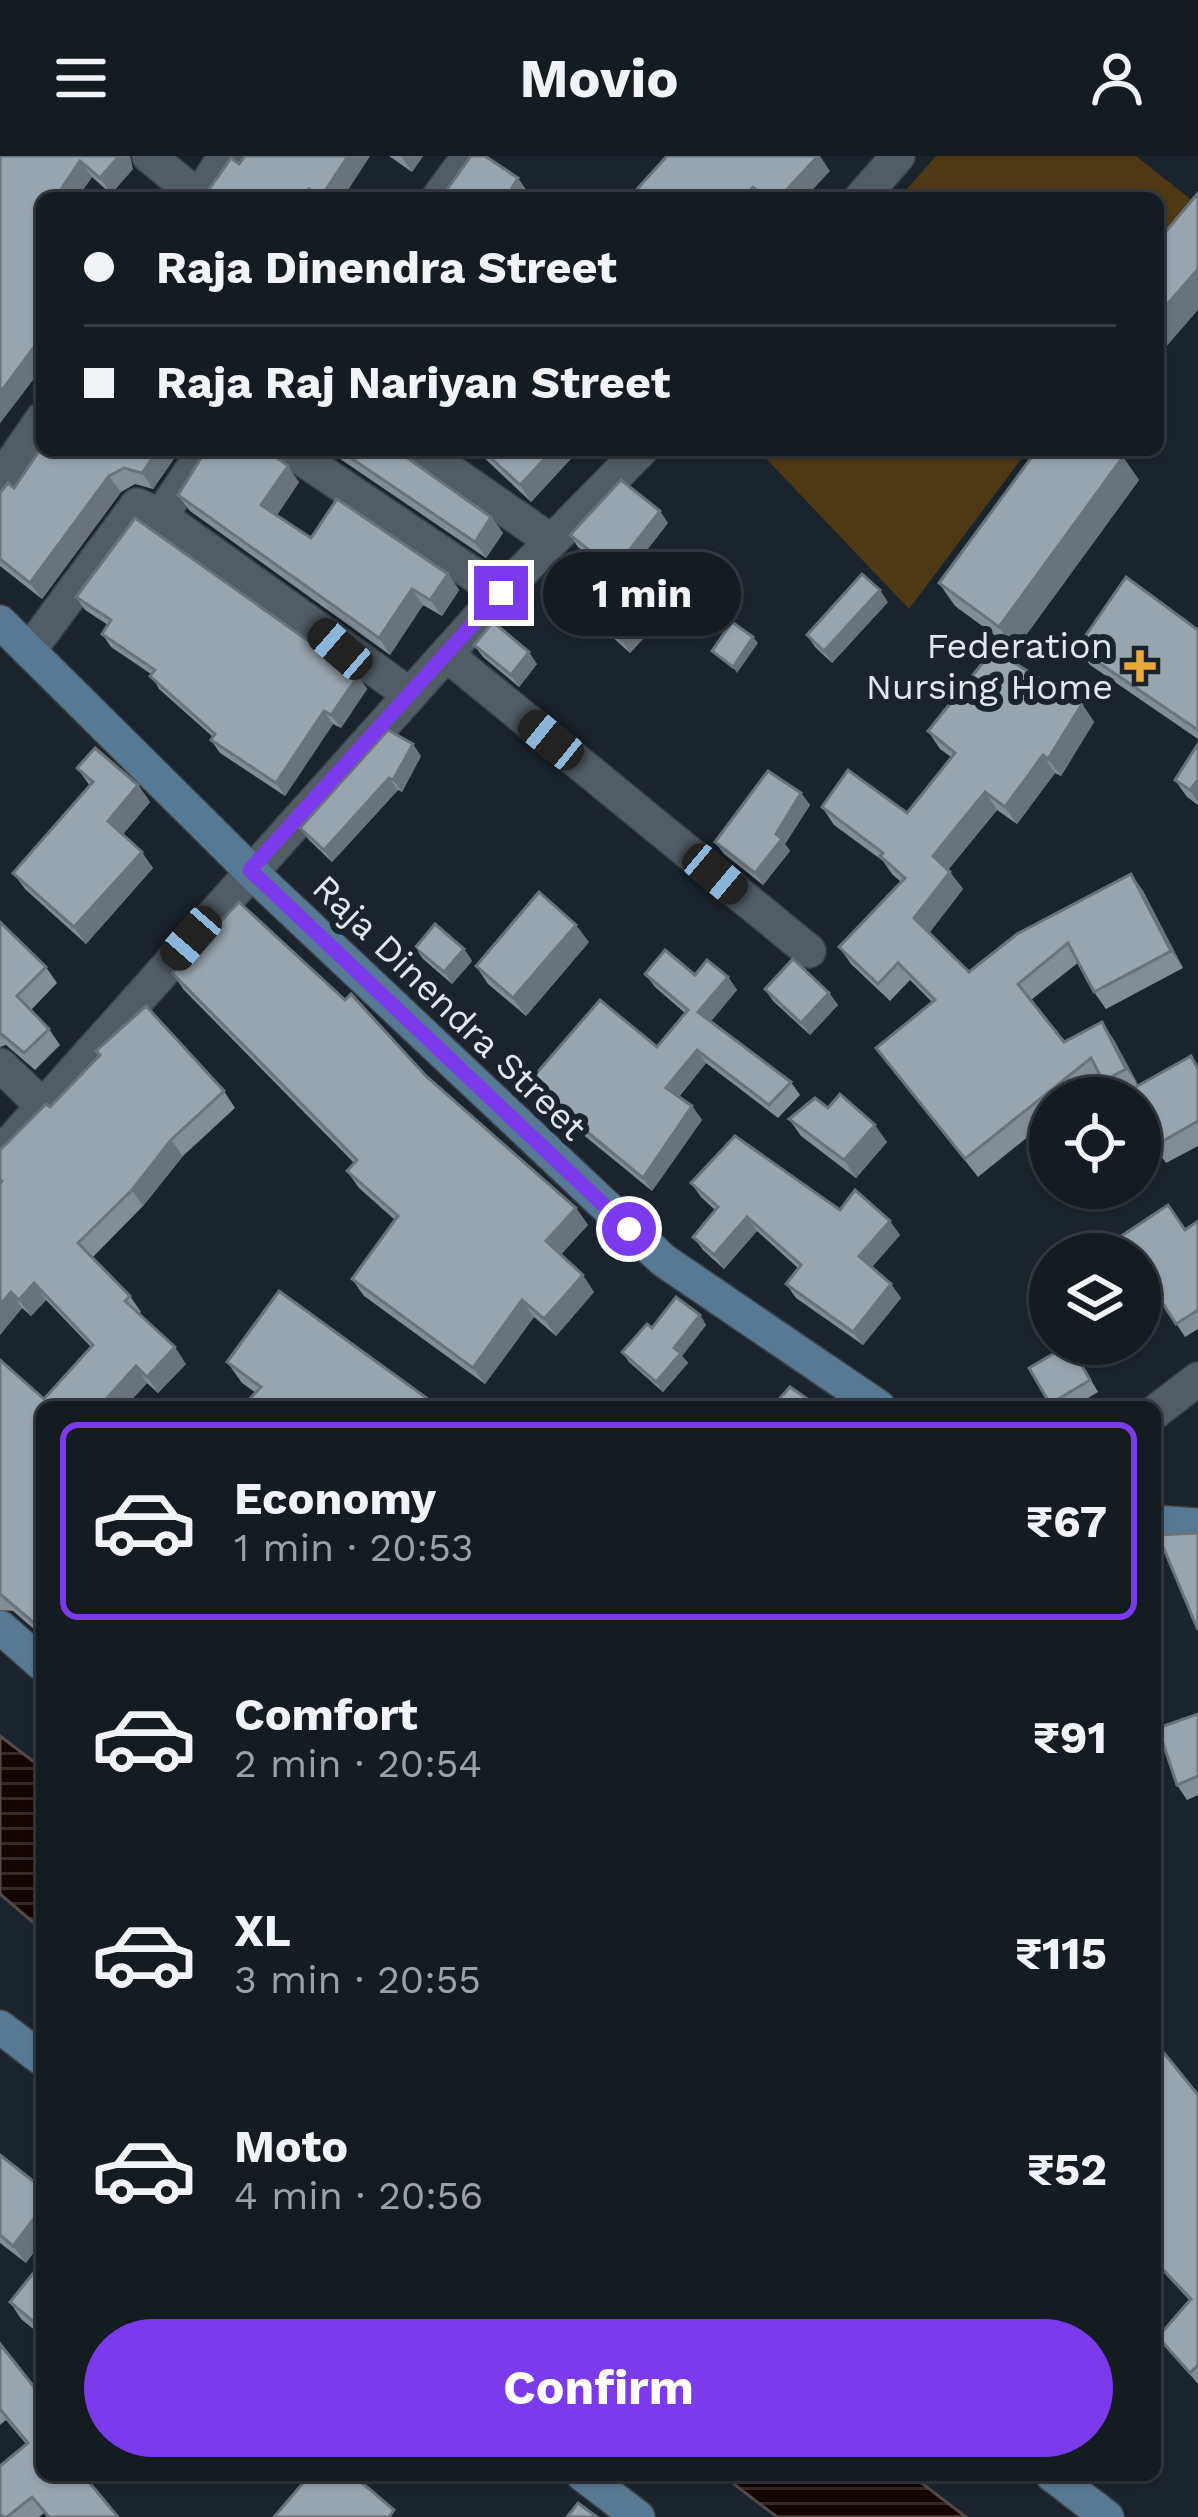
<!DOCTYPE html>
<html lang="en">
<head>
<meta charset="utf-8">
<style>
	body { margin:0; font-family:"Work Sans",sans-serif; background:#1d242a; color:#f1f3f6; height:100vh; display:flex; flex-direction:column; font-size:45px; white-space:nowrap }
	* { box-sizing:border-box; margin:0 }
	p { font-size:39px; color:#9da1a5 }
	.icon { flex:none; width:66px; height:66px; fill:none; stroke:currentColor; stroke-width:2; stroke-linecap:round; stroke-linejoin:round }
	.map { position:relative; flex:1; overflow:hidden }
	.panel { position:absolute; left:36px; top:1245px; width:1125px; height:1080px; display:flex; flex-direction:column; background:#141b21; border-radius:18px; box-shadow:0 3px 9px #0004,0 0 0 3px #33393f }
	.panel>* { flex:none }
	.guide { position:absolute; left:36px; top:36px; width:1128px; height:264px; border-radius:18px; box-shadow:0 3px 9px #0004,0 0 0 3px #33393f; display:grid; align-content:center; height:264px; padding:0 48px; background:#141b21 }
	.controls { position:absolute; left:1029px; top:921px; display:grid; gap:24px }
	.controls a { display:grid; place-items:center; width:132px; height:132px; border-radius:50%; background:#141b21; box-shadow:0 3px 9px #0004,0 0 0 3px #33393f; font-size:60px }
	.end { position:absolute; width:54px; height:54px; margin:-27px; border:15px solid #7c3aed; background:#fff; box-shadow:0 0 0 6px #fff }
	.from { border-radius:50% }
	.bubble { position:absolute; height:84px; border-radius:42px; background:#141b21; box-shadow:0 3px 9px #0004,0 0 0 3px #33393f; font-size:39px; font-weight:700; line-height:84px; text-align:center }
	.car { position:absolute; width:36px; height:72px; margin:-36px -18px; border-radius:15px; box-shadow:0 0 9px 3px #0007; background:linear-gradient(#222 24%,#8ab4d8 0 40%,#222 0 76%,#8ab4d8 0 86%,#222 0) }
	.guide b { display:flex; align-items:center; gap:42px; height:114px; font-size:45px }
	.guide b+b { border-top:3px solid #33393f }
	.guide i { width:30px; height:30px; background:#f1f3f6 }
	ul { padding:21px 0 0; list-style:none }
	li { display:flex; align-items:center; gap:36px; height:198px; margin:0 24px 18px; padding:0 24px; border:6px solid transparent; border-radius:18px }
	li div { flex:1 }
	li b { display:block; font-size:45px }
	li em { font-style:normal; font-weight:700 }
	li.current { border-color:#7c3aed }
	li>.icon { width:108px; height:108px; stroke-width:1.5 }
	.button { display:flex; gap:24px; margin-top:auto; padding:24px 48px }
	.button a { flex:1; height:138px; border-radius:72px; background:#7c3aed; color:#fff; font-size:48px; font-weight:700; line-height:138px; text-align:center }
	header { display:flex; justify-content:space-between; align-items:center; height:156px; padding:0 48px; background:#141b21; font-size:54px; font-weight:700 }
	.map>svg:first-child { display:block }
	.garden { fill:#4f3914 }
	.water { fill:url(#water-rules); stroke:#514a47; stroke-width:3 }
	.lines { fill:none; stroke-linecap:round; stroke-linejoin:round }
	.minor-casing { stroke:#3a4248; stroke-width:36 }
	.tertiary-casing { stroke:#3a4248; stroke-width:36 }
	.secondary-casing { stroke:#3a4248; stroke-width:36 }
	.minor { stroke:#525c65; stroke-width:33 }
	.tertiary { stroke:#525c65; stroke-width:33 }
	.secondary { stroke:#577993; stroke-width:33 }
	.wall { fill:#838d96 }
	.shaded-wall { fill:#6a737a }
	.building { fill:#98a4ae; stroke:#6a737a; stroke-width:3 }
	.route { stroke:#7c3aed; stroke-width:15 }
	.poi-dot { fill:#eba93a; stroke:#1b242c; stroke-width:4.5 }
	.labels { text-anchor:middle; stroke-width:12; stroke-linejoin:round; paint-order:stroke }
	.poi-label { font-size:36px; fill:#e2e8ed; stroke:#1b242c; text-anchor:end }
	.street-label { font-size:36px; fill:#e2e8ed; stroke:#1b242c }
</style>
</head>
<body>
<header><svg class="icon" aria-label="menu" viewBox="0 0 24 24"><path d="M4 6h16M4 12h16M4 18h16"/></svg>Movio<svg class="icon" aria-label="person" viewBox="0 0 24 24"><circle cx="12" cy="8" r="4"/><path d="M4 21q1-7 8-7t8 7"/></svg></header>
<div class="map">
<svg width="1198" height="2361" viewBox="0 0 1198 2361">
	<defs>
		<pattern id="water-rules" width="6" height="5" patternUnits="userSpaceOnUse" patternTransform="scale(3)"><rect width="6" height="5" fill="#130600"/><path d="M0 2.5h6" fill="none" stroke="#352a26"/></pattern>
	</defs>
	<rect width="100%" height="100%" fill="#1b242c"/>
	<g class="garden">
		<path d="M936,0H1136L1198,49L1158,122V42H899Z"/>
		<path d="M758,294H1028L909,453Z"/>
	</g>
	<g class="water">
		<path d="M0,1580L42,1612V1774L0,1738Z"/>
		<path d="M722,2319H911L966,2361H777Z"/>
	</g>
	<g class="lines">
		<g class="minor-casing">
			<g id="minor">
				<path d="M149,0L199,41"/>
				<path d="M198,42L225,0"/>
				<path d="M438,42L469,0"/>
				<path d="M205,294L161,360L409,538"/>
				<path d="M289,294L501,437"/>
				<path d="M420,294L551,385"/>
				<path d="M0,324L42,263"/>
				<path d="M29,495L137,349L161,360"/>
				<path d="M447,499L809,795"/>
				<path d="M0,909L43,950"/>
			</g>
		</g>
		<g class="tertiary-casing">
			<g id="tertiary">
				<path d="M861,42L898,0"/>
				<path d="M0,998L501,437L641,294"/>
				<path d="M1155,1256L1198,1223"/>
			</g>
		</g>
		<g class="secondary-casing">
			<g id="secondary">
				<path d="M0,466L264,728L663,1104L879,1251"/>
				<path d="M1155,1366L1198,1369"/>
				<path d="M0,1471L42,1508"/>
				<path d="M0,1871L42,1903"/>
				<path d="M583,2319L638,2361"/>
				<path d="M1052,2319L1107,2361"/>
			</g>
		</g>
		<use href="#minor" class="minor"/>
		<use href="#tertiary" class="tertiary"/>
		<use href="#secondary" class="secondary"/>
	</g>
	<g class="wall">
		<path d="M0,0L133,13L111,38L92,21L77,42H42V212L0,267Z"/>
		<path d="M389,0H423L412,16Z"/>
		<path d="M42,294H180L153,333L135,328L121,336L42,443L0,410V337L14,332Z"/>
		<path d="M327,294H397L491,361L503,377L486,402Z"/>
		<path d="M476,294H579L531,346Z"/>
		<path d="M271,297L299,326L277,359L311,382L448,418L459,434L442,460L423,449L390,499L190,355L178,339Z"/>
		<path d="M1123,301L1139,324L1015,494L955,450L939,427Z"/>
		<path d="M668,367L623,424L661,463L630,497L598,468L590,457L619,424L578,391L570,379Z"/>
		<path d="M76,441L358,520L367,533L341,572L333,568L285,640L220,597L211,584L213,581L159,533L151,518L111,491L102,478L108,469L85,454Z"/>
		<path d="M888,446L832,507L815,491L807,479Z"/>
		<path d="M1198,474V583L1090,509L1077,492Z"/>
		<path d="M474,489L537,508L519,531L483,501Z"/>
		<path d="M1082,548L1094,566L1061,620L1055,617L1017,668L997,654L948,714L963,733L929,777L969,816L1131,718L1143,735L1183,812L1106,853L1094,836L1079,806L1031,844L1064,886L1114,884L1138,930L1198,910V990L1166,1007L1154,990L1126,937L1115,942L1101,921L1076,942H1050V963L978,1021L876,892L932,846L910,824L890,845L851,808L839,791L901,726L892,718L883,705L834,669L822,651L907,657L951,601L940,593L928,575Z"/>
		<path d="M1198,588V649L1187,641L1175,624Z"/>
		<path d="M421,600L402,636L398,634L332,706L309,684L300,672Z"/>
		<path d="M77,612L138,629L150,646L123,678L153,712L86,788L25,733L13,717L90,630Z"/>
		<path d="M801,637L810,649L785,688L790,695L763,729L724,698L715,686Z"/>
		<path d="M0,766L46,811L57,827L31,854L49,873L60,889L35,914L6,889L0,891Z"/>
		<path d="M589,786L526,860L488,828L476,810Z"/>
		<path d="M415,792L464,793L472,805L452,828L423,803Z"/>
		<path d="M172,817L426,920L576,1052L588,1069L560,1098L594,1136L556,1180L534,1161L485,1228L364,1140L352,1123L395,1064L359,1032L347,1015L354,1007L184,834Z"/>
		<path d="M645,818L728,821L737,834L711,865L791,926L800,939L778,962L706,907L679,941L692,950L702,964L652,1035L537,941L528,927L657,891L685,857L655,831Z"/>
		<path d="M765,833L829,837L838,849L810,879L773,845Z"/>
		<path d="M224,935L235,952L183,1000L143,1050L92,1102L130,1140L141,1156L139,1158L186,1208L158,1237L147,1227L125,1251H42V1480L13,1455L0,1454V1204L44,1243L91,1191L46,1144L31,1160L22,1152L0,1179V994L50,951Z"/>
		<path d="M828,952L887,986L856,1022L801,980L789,963Z"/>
		<path d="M691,1027L840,1054L900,1079L872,1111L891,1128L901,1142L863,1189L796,1142L786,1128L798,1112L757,1075L724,1113L703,1094L693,1081L715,1054L701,1041Z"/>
		<path d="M1198,1065V1173L1185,1181L1140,1112Z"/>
		<path d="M700,1159L706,1169L682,1200L688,1207L663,1236L629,1206L622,1196L652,1172Z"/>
		<path d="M1070,1188L1098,1236L1073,1251H1053L1029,1212Z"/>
		<path d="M227,1206L432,1246L435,1251H242L256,1237L242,1227Z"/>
		<path d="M1198,1558V1639L1187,1644L1177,1629Z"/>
		<path d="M1155,1886L1198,1939V2228L1158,2181L1190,2145L1155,2107Z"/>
		<path d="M0,1999L26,2107L0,2087Z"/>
		<path d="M42,2113V2180L21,2163L10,2146Z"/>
		<path d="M0,2188L42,2319H91L86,2323L118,2361H47L44,2357L39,2361H1L0,2359V2310L26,2288L6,2264L0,2269Z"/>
	</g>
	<g class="shaded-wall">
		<path d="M119,0H130L133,13L111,38L100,22Z"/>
		<path d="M348,0H370L343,42H322Z"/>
		<path d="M401,0H423L412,16Z"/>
		<path d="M818,0H820L830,15L805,42H779Z"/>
		<path d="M80,5L92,21L77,42H55Z"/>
		<path d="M518,22L530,39L527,42H519L512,32Z"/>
		<path d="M753,31L761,42H743Z"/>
		<path d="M309,33L316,42H303Z"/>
		<path d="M1198,113V154L1158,200V159Z"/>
		<path d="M40,183L42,212L0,267V237Z"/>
		<path d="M158,294H180L153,333L142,317Z"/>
		<path d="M553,294H579L531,346L520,329Z"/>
		<path d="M1123,301L1139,324L1015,494L999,471Z"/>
		<path d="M288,310L299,326L273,365L261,349Z"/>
		<path d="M109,320L121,336L42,443L30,427Z"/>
		<path d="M660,355L668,367L622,426L614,414Z"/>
		<path d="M491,361L503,377L486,402L475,386Z"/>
		<path d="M448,418L459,434L442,460L430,444Z"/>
		<path d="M412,433L423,449L390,499L379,482Z"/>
		<path d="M880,434L888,446L832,507L824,495Z"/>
		<path d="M652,451L661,463L630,497L622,485Z"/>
		<path d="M753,481L758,487L737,517L733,511Z"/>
		<path d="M529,496L537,508L519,531L511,519Z"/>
		<path d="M358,520L367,533L341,572L331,559Z"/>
		<path d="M1082,548L1094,566L1061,620L1048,603Z"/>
		<path d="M324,555L333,568L285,640L276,627Z"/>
		<path d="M413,588L421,600L402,636L393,624Z"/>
		<path d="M1043,599L1055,617L1017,668L1005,651Z"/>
		<path d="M389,622L398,634L332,706L324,694Z"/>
		<path d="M1198,624V646L1190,634Z"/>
		<path d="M138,629L150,646L120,682L108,665Z"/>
		<path d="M985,636L997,654L945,717L933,700Z"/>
		<path d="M801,637L810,649L785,688L790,695L763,729L755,717L776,678Z"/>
		<path d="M142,696L153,712L86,788L74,771Z"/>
		<path d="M950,716L963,733L927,780L914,762Z"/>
		<path d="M1131,718L1143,735L1183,812L1171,795Z"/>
		<path d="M576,769L589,786L526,860L513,842Z"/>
		<path d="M464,793L472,805L452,828L444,816Z"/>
		<path d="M728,821L737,834L708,869L698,856Z"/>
		<path d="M829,837L838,849L810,879L801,867Z"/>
		<path d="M1102,866L1114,884L1139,930L1126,913Z"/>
		<path d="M697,894L706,907L675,945L666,932Z"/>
		<path d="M692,950L702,964L652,1035L643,1022Z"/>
		<path d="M875,969L887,986L856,1022L844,1004Z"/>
		<path d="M171,984L183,1000L143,1050L132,1034Z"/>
		<path d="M576,1052L588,1069L558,1102L546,1085Z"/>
		<path d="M747,1061L757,1075L724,1113L714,1099Z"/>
		<path d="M890,1065L900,1079L869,1114L859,1100Z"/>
		<path d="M583,1119L594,1136L556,1180L544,1163Z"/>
		<path d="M34,1127L46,1144L31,1160L19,1144Z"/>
		<path d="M891,1128L901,1142L863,1189L853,1176Z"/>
		<path d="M11,1136L22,1152L0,1179V1149Z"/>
		<path d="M522,1144L534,1161L485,1228L473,1212Z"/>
		<path d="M700,1159L706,1169L682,1200L688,1207L663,1236L656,1226L674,1192Z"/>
		<path d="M175,1191L186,1208L158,1237L147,1221Z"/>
		<path d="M136,1210L147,1227L125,1251H99Z"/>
		<path d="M42,2052V2086L26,2107L13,2090Z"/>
	</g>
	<g class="building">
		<path d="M0,0H119L100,22L80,5L55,42H42V60L40,63L42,64V184L40,183L0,237Z"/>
		<path d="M245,0H348L321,41L309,33L303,42H203L231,2L239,8Z"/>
		<path d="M471,0H485L518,22L512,32L523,42H436L443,39Z"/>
		<path d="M667,0H818L779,42H765L753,31L743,42H629Z"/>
		<path d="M1198,37V113L1158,159V85Z"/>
		<path d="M42,291V294H158L142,317L124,312L109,320L30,427L0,403V337L8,327L14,332Z"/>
		<path d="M206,294H267L288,310L261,349L311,382L337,343L448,418L430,444L412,433L379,482L178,339Z"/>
		<path d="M339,294H396L491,361L475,386Z"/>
		<path d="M482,294H553L520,329Z"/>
		<path d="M1037,294H1113L1123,301L999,471L939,427Z"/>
		<path d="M621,324L660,355L614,414L570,379Z"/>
		<path d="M135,362L358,520L331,559L324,555L276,627L211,584L215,578L150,520L155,514L102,478L111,464L76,441Z"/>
		<path d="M862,418L880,434L824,495L807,479Z"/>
		<path d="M1126,421L1198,474V574L1077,492Z"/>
		<path d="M621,422L652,451L622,485L590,457Z"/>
		<path d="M493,466L529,496L511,519L474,489Z"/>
		<path d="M732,466L753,481L733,511L712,495Z"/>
		<path d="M993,494L1082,548L1048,603L1043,599L1005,651L985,636L933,700L950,716L914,762L969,816L1017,778L1131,718L1171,795L1094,836L1068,787L1018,828L1064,886L1102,866L1126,913L1103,925L1091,902L965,1003L876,892L935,844L898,807L878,828L839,791L905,722L880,700L883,697L822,651L848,614L907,657L955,597L928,575Z"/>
		<path d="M388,574L413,588L393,624L389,622L324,694L300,672Z"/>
		<path d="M1198,588V624L1190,634L1175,624Z"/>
		<path d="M95,592L138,629L108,665L142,696L74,771L13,717L93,626L77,612Z"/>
		<path d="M768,615L801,637L776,678L782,683L755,717L715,686Z"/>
		<path d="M539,736L576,769L513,842L476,810Z"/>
		<path d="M239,746L345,844L351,838L426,920L576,1052L546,1085L583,1119L544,1163L522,1144L473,1212L352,1123L398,1060L347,1015L357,1004L172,817Z"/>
		<path d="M0,766L46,811L17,840L49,873L24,897L0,877Z"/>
		<path d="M435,768L464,793L444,816L415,792Z"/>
		<path d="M665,794L695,819L707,804L728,821L698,856L791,926L769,949L697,894L666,932L692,950L643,1022L528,927L600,844L657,891L688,854L645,818Z"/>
		<path d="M793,803L829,837L801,867L765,833Z"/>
		<path d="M146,850L224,935L171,984L132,1034L78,1087L130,1140L125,1145L175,1191L147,1221L136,1210L99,1251H42V1469L40,1472L0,1438V1204L44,1243L93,1189L34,1127L19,1144L11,1136L0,1149V1028L2,1025L0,1023V994L46,948L50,951L100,899L96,895Z"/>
		<path d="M1191,900L1198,913V965L1154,990L1140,964V942H1128L1125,937Z"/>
		<path d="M840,938L875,969L844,1004L789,963L815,942L828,952Z"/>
		<path d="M735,980L840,1054L855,1034L890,1065L859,1100L891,1128L853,1176L786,1128L801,1109L747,1061L714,1099L693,1081L718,1051L691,1027Z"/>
		<path d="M1168,1049L1185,1074L1198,1065V1154L1176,1168L1140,1112V1098H1131L1120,1081Z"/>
		<path d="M279,1135L432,1246L428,1251H242L261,1231L227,1206Z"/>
		<path d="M676,1141L700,1159L674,1192L681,1197L656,1226L622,1196L647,1168L652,1172Z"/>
		<path d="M1070,1188L1090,1224L1050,1248L1029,1212Z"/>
		<path d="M790,1231L819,1251H772Z"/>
		<path d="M1198,1377V1474L1158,1379Z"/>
		<path d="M1198,1558V1620L1177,1629L1158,1572Z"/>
		<path d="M1155,1886L1198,1939V2209L1190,2217L1158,2181L1191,2143L1155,2105Z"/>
		<path d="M0,1999L42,2032V2052L13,2090L0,2079Z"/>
		<path d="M39,2110L42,2113V2173L10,2146Z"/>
		<path d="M0,2188L42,2241V2319H83L118,2361H49L32,2341L7,2361H3L0,2357V2310L28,2287L0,2253Z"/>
		<path d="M310,2319H353L394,2354L389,2361H274Z"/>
		<path d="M578,2347L597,2361H567Z"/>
	</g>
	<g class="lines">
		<path class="route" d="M501,437L250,714L629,1073"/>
	</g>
	<path class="poi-dot" d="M1134 492h12v12h12v12h-12v12h-12v-12h-12v-12h12z"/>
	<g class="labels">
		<g class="poi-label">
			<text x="1113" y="502">Federation<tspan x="1113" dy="41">Nursing Home</tspan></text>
		</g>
		<g class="street-label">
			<text transform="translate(450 851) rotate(44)" y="13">Raja Dinendra Street</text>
		</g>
	</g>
</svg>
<div class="controls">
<a><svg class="icon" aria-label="locate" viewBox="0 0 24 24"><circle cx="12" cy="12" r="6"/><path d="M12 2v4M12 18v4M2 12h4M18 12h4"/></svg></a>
<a><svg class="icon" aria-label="layers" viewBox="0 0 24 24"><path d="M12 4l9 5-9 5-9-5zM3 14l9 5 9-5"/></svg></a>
</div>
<i class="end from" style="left:629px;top:1073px"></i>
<i class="end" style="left:501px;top:437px"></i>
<div class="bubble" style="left:543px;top:396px;width:198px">1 min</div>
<i class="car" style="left:340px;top:493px;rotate:311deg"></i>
<i class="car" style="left:551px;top:584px;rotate:309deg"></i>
<i class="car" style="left:715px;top:718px;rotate:130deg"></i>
<i class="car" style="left:191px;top:782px;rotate:221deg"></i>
<div class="guide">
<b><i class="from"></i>Raja Dinendra Street</b>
<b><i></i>Raja Raj Nariyan Street</b>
</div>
<section class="panel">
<ul>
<li class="current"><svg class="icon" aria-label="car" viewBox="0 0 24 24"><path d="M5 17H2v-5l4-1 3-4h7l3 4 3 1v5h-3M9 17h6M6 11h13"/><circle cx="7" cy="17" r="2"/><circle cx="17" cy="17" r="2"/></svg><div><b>Economy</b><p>1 min · 20:53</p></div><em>₹67</em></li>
<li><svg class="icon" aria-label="car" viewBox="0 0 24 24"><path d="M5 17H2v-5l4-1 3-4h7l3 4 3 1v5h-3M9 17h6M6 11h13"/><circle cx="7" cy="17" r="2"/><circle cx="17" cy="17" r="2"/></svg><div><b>Comfort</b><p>2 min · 20:54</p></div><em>₹91</em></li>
<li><svg class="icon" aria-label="car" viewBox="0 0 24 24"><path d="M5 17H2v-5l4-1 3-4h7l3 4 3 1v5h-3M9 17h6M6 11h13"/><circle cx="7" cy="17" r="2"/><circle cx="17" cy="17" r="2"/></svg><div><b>XL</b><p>3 min · 20:55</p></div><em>₹115</em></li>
<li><svg class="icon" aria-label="car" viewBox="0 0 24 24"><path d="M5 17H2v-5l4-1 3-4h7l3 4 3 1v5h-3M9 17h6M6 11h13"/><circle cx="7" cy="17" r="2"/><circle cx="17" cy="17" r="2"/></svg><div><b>Moto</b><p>4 min · 20:56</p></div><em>₹52</em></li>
</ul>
<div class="button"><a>Confirm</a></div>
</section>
</div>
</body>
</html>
